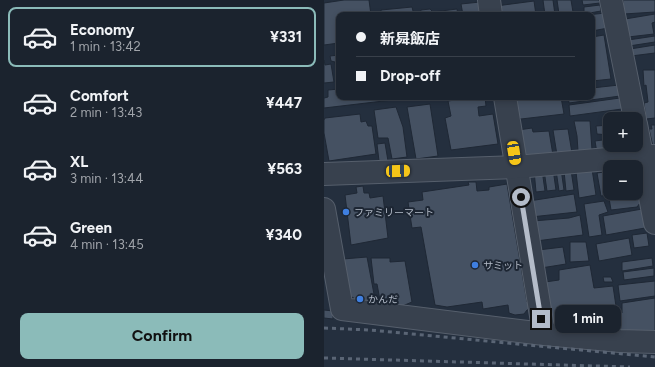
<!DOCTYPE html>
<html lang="en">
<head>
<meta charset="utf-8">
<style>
	body { margin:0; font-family:Figtree,"Noto Sans JP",sans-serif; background:#242b36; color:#f1f3f6; height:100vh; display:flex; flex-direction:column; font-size:15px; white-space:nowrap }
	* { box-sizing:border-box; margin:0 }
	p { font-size:13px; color:#a0a4aa }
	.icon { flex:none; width:22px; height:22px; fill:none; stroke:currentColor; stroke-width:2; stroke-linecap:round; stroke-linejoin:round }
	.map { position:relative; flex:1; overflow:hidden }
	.drawer { display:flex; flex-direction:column; background:#1b232e; width:324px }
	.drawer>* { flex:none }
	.hud { position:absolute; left:12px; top:12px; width:259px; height:88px; border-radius:8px; box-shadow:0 2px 6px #0003,0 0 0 1px #39404a; display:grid; align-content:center; height:88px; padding:0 20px; background:#1b232e }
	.tools { position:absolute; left:279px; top:112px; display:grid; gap:8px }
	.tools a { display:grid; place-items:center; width:40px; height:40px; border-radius:8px; background:#1b232e; box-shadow:0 2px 6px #0003,0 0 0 1px #39404a; font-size:20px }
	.end { position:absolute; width:18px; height:18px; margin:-9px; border:5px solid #b4bcc9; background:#111; box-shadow:0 0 0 2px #111 }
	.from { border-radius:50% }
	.bubble { position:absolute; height:28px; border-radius:8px; background:#1b232e; box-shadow:0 2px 6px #0003,0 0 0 1px #39404a; font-size:13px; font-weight:700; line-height:28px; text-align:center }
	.car { position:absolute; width:12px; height:24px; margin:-12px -6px; border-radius:5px; box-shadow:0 0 3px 1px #0007; background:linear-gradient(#f5c518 24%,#345 0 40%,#f5c518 0 76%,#345 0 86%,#f5c518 0) }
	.hud b { display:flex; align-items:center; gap:14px; height:38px; font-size:15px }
	.hud b+b { border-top:1px solid #39404a }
	.hud i { width:10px; height:10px; background:#f1f3f6 }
	ul { padding:7px 0 0; list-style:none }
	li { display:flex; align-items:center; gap:12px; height:60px; margin:0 8px 6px; padding:0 12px; border:2px solid transparent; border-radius:8px }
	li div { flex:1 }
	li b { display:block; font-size:15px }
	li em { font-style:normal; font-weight:700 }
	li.active { border-color:#8bbbb9 }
	li>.icon { width:36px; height:36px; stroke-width:1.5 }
	.cta { display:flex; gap:8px; margin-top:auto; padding:8px 20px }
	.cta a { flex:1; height:46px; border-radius:8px; background:#8bbbb9; color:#111; font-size:16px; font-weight:700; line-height:46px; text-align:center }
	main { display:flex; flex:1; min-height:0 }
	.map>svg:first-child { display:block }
	.building { fill:#455162; stroke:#1f2835 }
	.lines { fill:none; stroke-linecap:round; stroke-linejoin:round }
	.minor-casing { stroke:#565f6c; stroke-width:24 }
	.minor { stroke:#38414e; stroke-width:22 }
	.rail { stroke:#5a6575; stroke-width:3; stroke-dasharray:4 4; stroke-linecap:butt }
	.route { stroke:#b4bcc9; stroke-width:5 }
	.shop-dot { fill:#3f7fe0; stroke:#1d2633; stroke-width:1.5 }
	.labels { text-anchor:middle; stroke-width:4; stroke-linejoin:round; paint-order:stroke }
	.poi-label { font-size:10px; fill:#b4bcc9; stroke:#1d2633; text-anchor:start }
</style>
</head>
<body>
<main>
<section class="drawer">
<ul>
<li class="active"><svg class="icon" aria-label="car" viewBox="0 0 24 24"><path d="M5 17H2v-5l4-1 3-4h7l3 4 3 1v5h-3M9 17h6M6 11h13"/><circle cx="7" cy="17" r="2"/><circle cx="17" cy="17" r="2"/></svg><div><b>Economy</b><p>1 min · 13:42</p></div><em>¥331</em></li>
<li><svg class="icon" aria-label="car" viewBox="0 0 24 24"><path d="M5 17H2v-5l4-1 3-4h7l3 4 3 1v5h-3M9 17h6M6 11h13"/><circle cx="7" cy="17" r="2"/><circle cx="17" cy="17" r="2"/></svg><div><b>Comfort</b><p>2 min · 13:43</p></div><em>¥447</em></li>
<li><svg class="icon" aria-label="car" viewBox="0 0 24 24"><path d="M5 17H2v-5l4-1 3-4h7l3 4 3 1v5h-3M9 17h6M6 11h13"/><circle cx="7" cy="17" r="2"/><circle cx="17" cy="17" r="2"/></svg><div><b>XL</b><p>3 min · 13:44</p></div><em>¥563</em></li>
<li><svg class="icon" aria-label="car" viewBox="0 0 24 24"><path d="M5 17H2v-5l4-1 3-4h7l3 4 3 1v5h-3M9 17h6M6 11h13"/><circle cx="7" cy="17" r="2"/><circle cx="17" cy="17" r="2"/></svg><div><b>Green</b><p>4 min · 13:45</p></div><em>¥340</em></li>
</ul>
<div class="cta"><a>Confirm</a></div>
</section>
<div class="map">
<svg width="331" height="367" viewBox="0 0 331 367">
	<rect width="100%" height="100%" fill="#242f3e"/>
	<g class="building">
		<path d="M20,0H45L47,15H15V43L0,45V3Z"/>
		<path d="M219,0H229L231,15H221Z"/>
		<path d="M233,0H247L249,12L235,14Z"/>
		<path d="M258,0H275L276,3L259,5Z"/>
		<path d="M299,0H331V12L300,14Z"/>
		<path d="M210,1L212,15H174L172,6Z"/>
		<path d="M156,2L158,15H139L137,4Z"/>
		<path d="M276,5L277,11L260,14V7Z"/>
		<path d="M88,7L90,15H57V10Z"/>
		<path d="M106,9L109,12L133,9L134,15H95L97,10Z"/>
		<path d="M282,13L284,28L268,31V15H262Z"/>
		<path d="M331,14V22L328,23L330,34L304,37L301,19Z"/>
		<path d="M280,35L287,79L268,81V37Z"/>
		<path d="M331,36V42L305,46L304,40Z"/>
		<path d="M331,45V53L307,56L306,49Z"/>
		<path d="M15,55V82L14,83L11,62L7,61L6,56Z"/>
		<path d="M0,60L1,65L7,64L10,82L0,83Z"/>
		<path d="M319,70H331V118L322,119L320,103L324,102L322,85L320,86Z"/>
		<path d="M295,85L296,96L245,103L244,97H268V88Z"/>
		<path d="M15,89V97H67L68,100L0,108V98L4,97V90Z"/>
		<path d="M153,97H161L162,106L154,107L155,116L169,114L174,144L127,150L121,118L127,116L124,101Z"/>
		<path d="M197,97H202L203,100L207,99L209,97H237L240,114L197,119L191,114L188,99Z"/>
		<path d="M296,98L298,109L246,116L245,105Z"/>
		<path d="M106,104L114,156L92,159L83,107Z"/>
		<path d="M72,107L79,127L83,157L68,159L64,138H54L50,110Z"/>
		<path d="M36,114L37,122L42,121L44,126H48L52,154L5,161L0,133V120L1,118Z"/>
		<path d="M250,121H266L268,150L254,151L253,136Z"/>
		<path d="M286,125V135L273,134L272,126Z"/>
		<path d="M327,125H331V151H330L325,129H328Z"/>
		<path d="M208,128L209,132L225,131L229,155L198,157L194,130Z"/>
		<path d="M244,129L248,153L233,155L229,130Z"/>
		<path d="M286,139V145H306L307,152L273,153L271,141Z"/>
		<path d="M61,143L64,161H55L53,144Z"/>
		<path d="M229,169L232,190L223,191L220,170Z"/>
		<path d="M237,169L240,190L235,191L232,170Z"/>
		<path d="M268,169L272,195L255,198L252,172Z"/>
		<path d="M210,170H218L221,191L212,192Z"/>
		<path d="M247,170L250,190L242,191L240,171Z"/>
		<path d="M286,171V193H299L277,196L273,173Z"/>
		<path d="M144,182H152L153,191L165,190V187L183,184L203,302L205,304L206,309L203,310L200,314L191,315L185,313L184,305L159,309L158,302L123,307L111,305L97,227L88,228L84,202L99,200L98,192L145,185Z"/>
		<path d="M39,186L40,193H45L46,198L59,196L64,238L27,245L21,195L33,193L32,187Z"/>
		<path d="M250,194L253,212L207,217L205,201Z"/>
		<path d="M311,194L315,196L316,203L313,207L287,210L285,198Z"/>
		<path d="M280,201L284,212L275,215L278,235L265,237L260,204Z"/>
		<path d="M318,209L321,228L282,235L279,216Z"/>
		<path d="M256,215L259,235L212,241L209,221L245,218Z"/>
		<path d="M323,233L325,246L310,248L308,235Z"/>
		<path d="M305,238L308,255L275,261L272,244Z"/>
		<path d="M246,242H262L265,261L246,262Z"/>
		<path d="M239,247L242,264L217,268L214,250Z"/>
		<path d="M43,257L53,310L30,307L29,297L26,299L19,259Z"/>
		<path d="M47,258H66V262L81,261L88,302L76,307L58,311L53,284H50Z"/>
		<path d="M328,258L329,266L298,271V262Z"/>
		<path d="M266,265L270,288L289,286L293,313H298V303L331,298V335L230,326L221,282L235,280V270Z"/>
		<path d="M330,268V276L300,280L299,272Z"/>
		<path d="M279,277H287L289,282H280Z"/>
		<path d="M331,281V296L296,301L294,285Z"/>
		<path d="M0,310L9,311V319L0,318Z"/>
	</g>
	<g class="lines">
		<g class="minor-casing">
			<g id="minor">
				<path d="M165,0L167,15"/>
				<path d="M287,0L311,119"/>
				<path d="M181,97L220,334"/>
				<path d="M312,124L331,223"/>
				<path d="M0,174L192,167L319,156H331"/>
				<path d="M0,209L18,309L220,334L296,341L331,342"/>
			</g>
		</g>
		<use href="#minor" class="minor"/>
		<g class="rail">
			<path d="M0,328L46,330L331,357"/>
			<path d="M0,358L306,367"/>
		</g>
	</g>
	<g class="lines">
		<path class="route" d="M197,197L217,319"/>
	</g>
	<g class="shop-dot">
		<circle cx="22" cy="212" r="4"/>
		<circle cx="151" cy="265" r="4"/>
		<circle cx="36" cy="299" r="4"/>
	</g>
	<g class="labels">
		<g class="poi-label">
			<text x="30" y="216">ファミリーマート</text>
			<text x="159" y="269">サミット</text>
			<text x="44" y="303">かんだ</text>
		</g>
	</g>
</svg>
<div class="tools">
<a>+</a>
<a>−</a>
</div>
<i class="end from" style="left:197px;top:197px"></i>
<i class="end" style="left:217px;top:319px"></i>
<div class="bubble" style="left:231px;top:305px;width:66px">1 min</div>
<i class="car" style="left:190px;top:153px;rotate:171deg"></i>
<i class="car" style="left:74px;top:171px;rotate:88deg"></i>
<div class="hud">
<b><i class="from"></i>新曻飯店</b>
<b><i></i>Drop-off</b>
</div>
</div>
</main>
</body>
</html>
